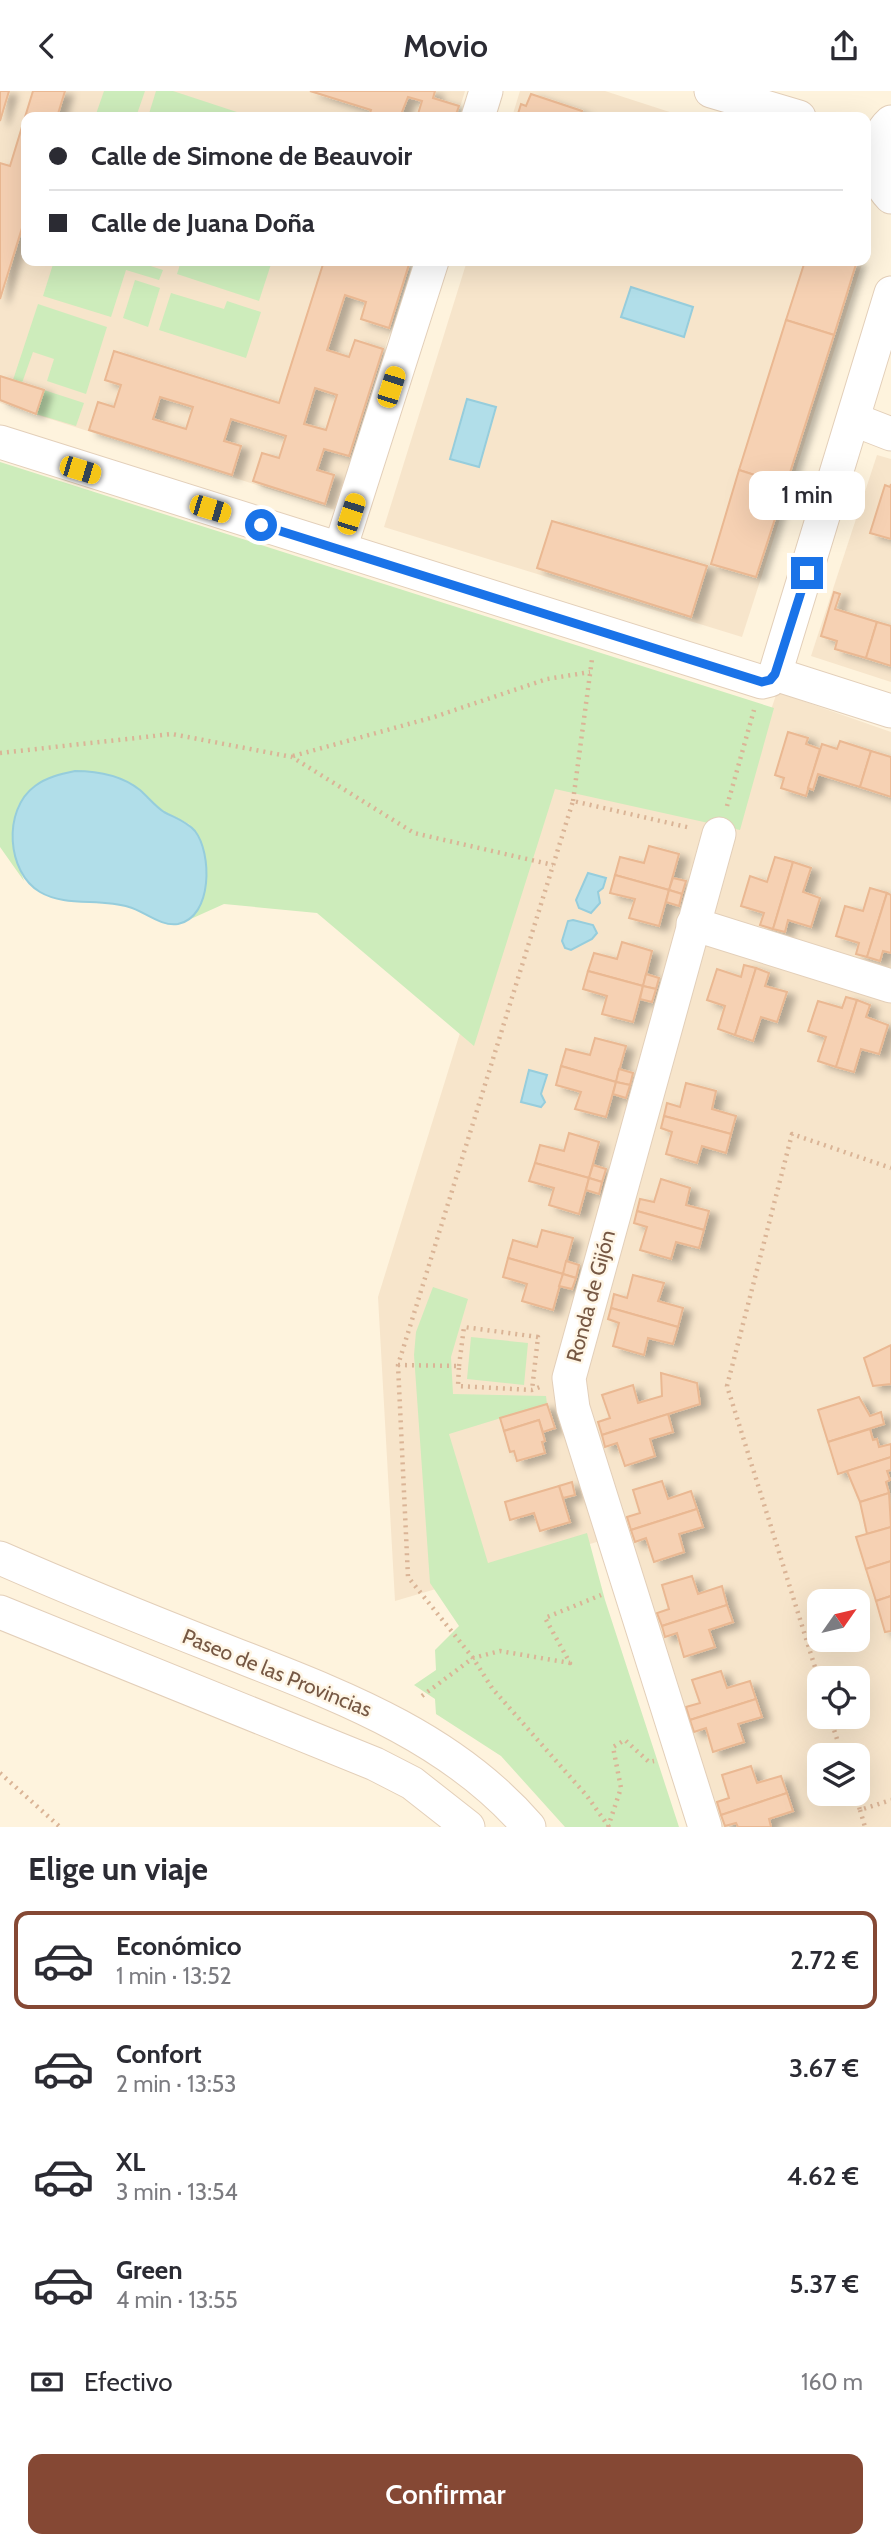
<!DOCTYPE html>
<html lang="es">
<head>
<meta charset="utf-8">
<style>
	body { margin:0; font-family:Cabin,sans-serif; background:#f2f2f3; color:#2b2b33; height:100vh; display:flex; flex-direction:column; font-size:26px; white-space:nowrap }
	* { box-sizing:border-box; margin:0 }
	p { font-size:23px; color:#7c7c81 }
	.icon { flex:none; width:38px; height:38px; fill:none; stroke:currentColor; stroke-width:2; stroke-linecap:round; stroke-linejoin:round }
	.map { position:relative; height:1736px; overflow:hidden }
	.details { display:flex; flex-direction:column; background:#fff; flex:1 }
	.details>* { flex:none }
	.hud { position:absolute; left:21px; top:21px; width:850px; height:154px; border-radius:14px; box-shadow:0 7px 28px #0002; display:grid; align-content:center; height:154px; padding:0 28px; background:#fff }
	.needle { width:46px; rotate:56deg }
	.buttons { position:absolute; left:807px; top:1498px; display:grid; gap:14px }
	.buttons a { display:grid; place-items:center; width:63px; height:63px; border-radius:14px; background:#fff; box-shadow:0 7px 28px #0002; font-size:35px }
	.end { position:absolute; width:32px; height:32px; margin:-16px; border:9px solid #1a73e8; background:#fff; box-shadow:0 0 0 4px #fff }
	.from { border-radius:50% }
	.bubble { position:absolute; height:49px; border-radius:14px; background:#fff; box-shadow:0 7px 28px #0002; font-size:23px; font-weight:600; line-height:49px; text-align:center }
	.car { position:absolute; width:21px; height:42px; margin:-21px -10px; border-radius:9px; box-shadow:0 0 5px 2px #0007; background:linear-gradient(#f5c518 24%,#345 0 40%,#f5c518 0 76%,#345 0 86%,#f5c518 0) }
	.hud b { display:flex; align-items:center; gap:24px; height:66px; font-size:26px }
	.hud b+b { border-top:2px solid #e1e1e2 }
	.hud i { width:18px; height:18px; background:#2b2b33 }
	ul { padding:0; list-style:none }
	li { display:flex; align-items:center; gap:21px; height:98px; margin:0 14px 10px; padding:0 14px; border:4px solid transparent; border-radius:14px }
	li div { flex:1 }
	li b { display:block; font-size:26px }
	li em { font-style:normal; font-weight:600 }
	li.active { border-color:#854834 }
	li>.icon { width:63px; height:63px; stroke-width:1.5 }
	h2 { padding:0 28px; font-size:32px; line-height:84px }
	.pay { display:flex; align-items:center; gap:18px; height:77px; padding:0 28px; font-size:26px }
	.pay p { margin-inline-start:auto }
	.action { display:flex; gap:14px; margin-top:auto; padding:14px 28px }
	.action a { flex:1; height:80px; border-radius:14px; background:#854834; color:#fff; font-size:28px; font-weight:600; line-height:80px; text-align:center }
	header { display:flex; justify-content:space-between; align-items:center; height:91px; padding:0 28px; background:#fff; font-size:32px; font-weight:600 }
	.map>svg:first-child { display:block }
	.residential { fill:#f7e5cb; fill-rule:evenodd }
	.green { fill:#cdecbb }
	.water { fill:#b1dee9; stroke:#96cddc; stroke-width:2 }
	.building { fill:#f6d1b3; stroke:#eab892; stroke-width:2; fill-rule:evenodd; filter:url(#shadow) }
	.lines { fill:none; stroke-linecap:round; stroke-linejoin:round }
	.minor-casing { stroke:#e3cfb9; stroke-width:35 }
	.path { stroke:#dab496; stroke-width:4.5; stroke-dasharray:2 5; stroke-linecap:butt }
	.minor { stroke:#fff; stroke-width:33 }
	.route { stroke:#1a73e8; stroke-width:9 }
	.labels { text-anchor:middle; stroke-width:5; stroke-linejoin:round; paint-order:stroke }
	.street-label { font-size:21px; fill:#765844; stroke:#fff6e6 }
</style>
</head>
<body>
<header><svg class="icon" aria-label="back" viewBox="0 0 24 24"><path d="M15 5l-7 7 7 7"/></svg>Movio<svg class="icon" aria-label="share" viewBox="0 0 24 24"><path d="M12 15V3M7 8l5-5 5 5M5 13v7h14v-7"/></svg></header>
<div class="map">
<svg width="891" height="1736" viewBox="0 0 891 1736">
	<defs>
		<filter id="shadow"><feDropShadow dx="8" dy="4.5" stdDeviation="3.5" flood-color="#0004"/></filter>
	</defs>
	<rect width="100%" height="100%" fill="#fef3dd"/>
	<g class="residential">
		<path d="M0,0H465L457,26H26V170H412L335,419L0,312Z"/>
		<path d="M520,0H605L685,26H512Z"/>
		<path d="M467,170H863L742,546L384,436Z"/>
		<path d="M877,364L891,368V591L811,565Z"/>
		<path d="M777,601L891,641V1736H719L624,1443L395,1510L378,1206L541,681L735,726ZM819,1510H858V1549H819ZM819,1587H858V1626H819ZM819,1664H858V1703H819Z"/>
	</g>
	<g class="green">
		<path d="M104,0H145L136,26H95Z"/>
		<path d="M156,0H173L252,26H148Z"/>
		<path d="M54,170H135L163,179L159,189L126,179L111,226L43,205Z"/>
		<path d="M181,170H272L259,210L177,183Z"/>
		<path d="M135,189L160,197L148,236L123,227Z"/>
		<path d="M171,202L224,218L227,210L261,221L246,267L159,239Z"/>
		<path d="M38,213L107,236L86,303L47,290L54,268L33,261L22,292L13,289Z"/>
		<path d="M44,299L84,312L76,335L36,323Z"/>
		<path d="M0,371L774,617L740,739L555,698L474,955L317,822L224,813L184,831L196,820L203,756L189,733L163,720L137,698L53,685L34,695L24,706L14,761L24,790L0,756Z"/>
		<path d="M433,1196L468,1208L451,1266L453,1303L546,1305L547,1313L449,1343L488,1472L587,1442L605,1509L679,1736H565L501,1665L436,1623L435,1608L414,1594L436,1579L435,1559L459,1535L430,1492L414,1264L416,1241Z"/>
		<path d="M471,1246L528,1252L524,1294L467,1288Z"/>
	</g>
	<g class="water">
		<path d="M631,196L693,216L684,246L621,226Z"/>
		<path d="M467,308L496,316L479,376L450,368Z"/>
		<path d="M75,680C98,680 121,684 140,699C148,706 155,715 164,721C175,727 186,730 195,740C212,762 213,826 178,833C161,836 144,820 129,816C100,807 65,816 40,801C7,782 2,719 35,695C47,686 61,683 75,680Z"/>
		<path d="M588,782L606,787L603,797L598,801L600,812L591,822L579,817L576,809Z"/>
		<path d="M573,829L593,834L597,842L592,848L571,859L565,857L562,850L568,830Z"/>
		<path d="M529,979L547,984L541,1003L545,1011L541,1016L521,1011Z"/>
	</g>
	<g class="building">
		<path d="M0,0H9L0,30Z"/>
		<path d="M33,0H65L57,26H26V124L0,208V72L10,75Z"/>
		<path d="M310,0H435L433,7L459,15L455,26H424L418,23L422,10L408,6L400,26H369L371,19Z"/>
		<path d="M531,3L582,20L580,26H517L521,13L526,15Z"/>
		<path d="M324,170L378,173L379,170H410L389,237L361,228L366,211L345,204L327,259L349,266L355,249L383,258L349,365L324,358L317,379L334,384L325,413L253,390L262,362L279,367L286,345L231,328L224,350L241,355L232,384L89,339L98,311L114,316L121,294L105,289L114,260L279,312ZM315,297L337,304L326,339L304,333ZM160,306L193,316L186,338L153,328Z"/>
		<path d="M805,170H857L834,244L786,229Z"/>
		<path d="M786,229L834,244L786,394L739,379Z"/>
		<path d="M0,285L44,299L36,323L0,309Z"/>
		<path d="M739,379L786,394L756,486L711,473Z"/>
		<path d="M891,393V448L870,442L885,394L890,396Z"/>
		<path d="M552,430L707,475L691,526L537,477Z"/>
		<path d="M834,501L840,503L835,518L877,531L866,567L835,558L837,550L821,545Z"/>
		<path d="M877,531L891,535V575L866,567Z"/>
		<path d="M788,641L808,647L806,653L820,658L806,705L781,697L784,687L775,684Z"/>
		<path d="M840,650L871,660L860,696L818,683L813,699L808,697L822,653L837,658Z"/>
		<path d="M871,660L891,666V706L860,696Z"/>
		<path d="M649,755L679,763L669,799L615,784L620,766L644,772Z"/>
		<path d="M775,766L793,771L773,838L760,834L764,822L741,815L750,785L767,791Z"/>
		<path d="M793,771L811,777L803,801L820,807L811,836L788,829L785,841L773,838Z"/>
		<path d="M615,784L669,799L659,835L629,827L635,808L610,802Z"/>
		<path d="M673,787L686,790L682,803L669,799Z"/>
		<path d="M870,797L887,802L867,866L856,863L859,852L836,845L845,815L863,820Z"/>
		<path d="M669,799L682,803L679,815L666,811Z"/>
		<path d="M887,802L891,804V862L883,860L880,870L867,866Z"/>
		<path d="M622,851L652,860L643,895L588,880L594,862L617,868Z"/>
		<path d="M744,874L756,877L735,944L718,938L725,915L707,909L717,878L741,886Z"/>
		<path d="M756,877L769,882L765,895L787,901L777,931L761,926L753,950L735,944Z"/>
		<path d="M588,880L643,895L633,931L602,923L607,905L583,898Z"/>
		<path d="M646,883L659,887L656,898L643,895Z"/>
		<path d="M643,895L656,898L652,911L640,908Z"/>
		<path d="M846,906L857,909L836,976L818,970L826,946L808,940L818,910L842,917Z"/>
		<path d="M857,909L870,914L866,926L888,934L879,963L861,958L854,981L836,976Z"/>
		<path d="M595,947L626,955L616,991L561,975L566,958L590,964Z"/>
		<path d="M561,975L616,991L606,1026L575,1018L581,1001L556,994Z"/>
		<path d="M619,978L633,982L630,994L616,991Z"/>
		<path d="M616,991L630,994L626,1007L613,1003Z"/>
		<path d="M686,992L716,1000L712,1018L736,1025L731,1043L664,1025L667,1012L680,1016Z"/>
		<path d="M664,1025L731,1043L726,1062L702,1055L697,1072L666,1063L672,1041L661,1037Z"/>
		<path d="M569,1042L599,1051L589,1087L535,1072L540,1054L564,1060Z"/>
		<path d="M535,1072L589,1087L579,1123L549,1114L554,1097L529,1090Z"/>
		<path d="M593,1074L606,1078L602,1091L589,1087Z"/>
		<path d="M589,1087L602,1091L599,1103L586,1099Z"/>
		<path d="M661,1088L690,1097L686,1114L709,1120L704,1139L637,1120L640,1108L654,1111Z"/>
		<path d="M637,1120L704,1139L699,1157L676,1151L671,1168L640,1159L647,1136L634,1132Z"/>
		<path d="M542,1139L573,1147L563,1183L508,1167L513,1149L537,1156Z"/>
		<path d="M508,1167L563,1183L553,1219L522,1210L527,1193L503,1186Z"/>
		<path d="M566,1170L579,1174L576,1187L563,1183Z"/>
		<path d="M563,1183L576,1187L572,1198L559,1195Z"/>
		<path d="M633,1184L664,1192L658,1210L683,1217L678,1236L611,1217L614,1203L627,1207Z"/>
		<path d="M611,1217L678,1236L673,1253L648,1247L644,1264L613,1255L619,1232L608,1228Z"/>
		<path d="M891,1254V1293L873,1295L864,1267Z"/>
		<path d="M661,1282L697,1292L700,1313L602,1344L598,1331L610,1327L602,1304L633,1294L638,1312L662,1305Z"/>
		<path d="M859,1306L870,1325L881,1321L884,1333L828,1351L818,1319Z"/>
		<path d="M547,1313L555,1337L543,1341L539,1329L504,1340L500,1327Z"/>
		<path d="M668,1323L673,1341L650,1348L655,1365L625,1375L617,1352L605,1356L602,1344Z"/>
		<path d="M539,1329L545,1350L542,1351L545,1362L517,1370L514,1360L510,1361L504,1340Z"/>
		<path d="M870,1338L873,1349L877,1348L879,1356L891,1353V1366L838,1383L828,1351Z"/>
		<path d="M891,1366V1379L887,1380L890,1389L886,1391L889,1402L860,1411L847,1380Z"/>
		<path d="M662,1390L668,1408L691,1400L697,1418L631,1439L627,1426L640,1422L633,1399Z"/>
		<path d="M572,1391L575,1404L563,1407L559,1395Z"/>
		<path d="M559,1395L570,1431L540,1440L534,1422L510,1429L505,1411Z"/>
		<path d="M889,1402L891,1436L867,1443L860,1411Z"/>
		<path d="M697,1418L703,1436L679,1443L684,1461L654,1471L646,1447L635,1451L631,1439Z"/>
		<path d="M891,1436V1470L866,1478L856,1446Z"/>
		<path d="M891,1470V1505L876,1510L866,1478Z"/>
		<path d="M692,1485L698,1503L722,1495L727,1514L662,1535L657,1522L669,1518L662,1494Z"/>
		<path d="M891,1505V1540L885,1541L876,1510Z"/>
		<path d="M727,1514L733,1531L709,1539L715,1556L684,1566L677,1542L665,1546L662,1535Z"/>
		<path d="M721,1580L727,1597L750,1590L756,1608L690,1629L686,1616L700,1612L692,1589Z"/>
		<path d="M756,1608L762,1626L738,1633L744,1651L713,1661L706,1637L694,1641L690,1629Z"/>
		<path d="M751,1675L757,1692L781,1685L787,1702L721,1724L717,1711L729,1707L722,1684Z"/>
		<path d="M787,1702L793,1720L769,1728L771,1736H738L736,1732L725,1735L721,1724Z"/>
	</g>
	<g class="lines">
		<g class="minor-casing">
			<g id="minor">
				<path d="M711,0L799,26"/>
				<path d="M478,26L486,0"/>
				<path d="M891,31C870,50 871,86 891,106"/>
				<path d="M855,329L891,343"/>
				<path d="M0,351L762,591L770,589L775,583"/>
				<path d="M340,458L432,170"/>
				<path d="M775,583L891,202"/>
				<path d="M775,583L891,620"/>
				<path d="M693,833L891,895"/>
				<path d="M0,1467C73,1499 147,1529 221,1558C332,1602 448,1642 529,1736"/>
				<path d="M0,1521L375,1673L412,1692L468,1736"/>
				<path d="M705,1736L573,1317L569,1287L719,743"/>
			</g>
		</g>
		<g class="path">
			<path d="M0,662L172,643L292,666L414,742L553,774"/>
			<path d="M293,665L434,626L547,588L590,581"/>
			<path d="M573,710L592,568"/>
			<path d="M727,715L754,619"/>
			<path d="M398,1274L459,1275L458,1295L532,1299L540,1296"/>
			<path d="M459,1275L464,1236L538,1246L532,1299"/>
			<path d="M819,1589L727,1295L792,1043L891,1077"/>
			<path d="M422,1605L473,1567L500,1560L570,1572L545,1527L601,1504"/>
			<path d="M830,1626L842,1664"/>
			<path d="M0,1682L60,1736"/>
			<path d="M855,1703L860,1719L891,1709"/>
			<path d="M860,1719L865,1736"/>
			<path d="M608,1736L621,1697L613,1656L625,1649L649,1671L654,1670"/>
			<path d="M609,1736L587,1705L492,1597L473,1567L408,1486L398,1274L573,710L691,737"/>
		</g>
		<use href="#minor" class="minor"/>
	</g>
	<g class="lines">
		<path class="route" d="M261,434L762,591L770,589L775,583L807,482"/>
	</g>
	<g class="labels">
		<g class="street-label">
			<text transform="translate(591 1205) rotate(-75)" y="7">Ronda de Gijón</text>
			<text transform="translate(277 1582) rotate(22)" y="7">Paseo de las Provincias</text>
		</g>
	</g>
</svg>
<div class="buttons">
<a><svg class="needle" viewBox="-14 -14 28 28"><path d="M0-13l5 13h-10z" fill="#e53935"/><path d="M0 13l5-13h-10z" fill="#7c7c81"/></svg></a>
<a><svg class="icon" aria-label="locate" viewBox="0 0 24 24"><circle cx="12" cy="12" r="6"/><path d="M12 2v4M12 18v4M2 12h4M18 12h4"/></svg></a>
<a><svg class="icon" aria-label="layers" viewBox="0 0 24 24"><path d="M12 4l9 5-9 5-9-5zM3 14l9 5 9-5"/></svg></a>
</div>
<i class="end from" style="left:261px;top:434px"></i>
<i class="end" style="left:807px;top:482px"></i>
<div class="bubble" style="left:749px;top:380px;width:116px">1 min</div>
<i class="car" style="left:391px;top:296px;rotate:18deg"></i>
<i class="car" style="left:80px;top:379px;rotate:107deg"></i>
<i class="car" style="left:210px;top:418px;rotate:107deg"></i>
<i class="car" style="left:351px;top:423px;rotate:18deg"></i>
<div class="hud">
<b><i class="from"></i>Calle de Simone de Beauvoir</b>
<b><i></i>Calle de Juana Doña</b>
</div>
</div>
<section class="details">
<h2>Elige un viaje</h2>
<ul>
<li class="active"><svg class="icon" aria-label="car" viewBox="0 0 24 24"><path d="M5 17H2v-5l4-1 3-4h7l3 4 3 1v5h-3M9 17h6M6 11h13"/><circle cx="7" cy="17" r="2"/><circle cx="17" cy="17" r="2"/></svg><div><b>Económico</b><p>1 min · 13:52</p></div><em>2.72 €</em></li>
<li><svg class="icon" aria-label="car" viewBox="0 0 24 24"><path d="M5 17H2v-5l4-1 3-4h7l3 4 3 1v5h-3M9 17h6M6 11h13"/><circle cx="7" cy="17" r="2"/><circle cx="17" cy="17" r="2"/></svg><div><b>Confort</b><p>2 min · 13:53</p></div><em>3.67 €</em></li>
<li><svg class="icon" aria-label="car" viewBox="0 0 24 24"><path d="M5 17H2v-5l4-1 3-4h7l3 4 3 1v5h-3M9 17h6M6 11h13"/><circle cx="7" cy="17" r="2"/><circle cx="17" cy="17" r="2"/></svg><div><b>XL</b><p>3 min · 13:54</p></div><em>4.62 €</em></li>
<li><svg class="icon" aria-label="car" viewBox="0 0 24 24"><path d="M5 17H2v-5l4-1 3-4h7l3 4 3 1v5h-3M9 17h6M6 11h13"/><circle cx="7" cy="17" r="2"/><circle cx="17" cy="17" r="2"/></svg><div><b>Green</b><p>4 min · 13:55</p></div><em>5.37 €</em></li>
</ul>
<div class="pay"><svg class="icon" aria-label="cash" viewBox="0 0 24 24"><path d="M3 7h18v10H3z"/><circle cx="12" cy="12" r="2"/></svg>Efectivo<p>160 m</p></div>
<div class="action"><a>Confirmar</a></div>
</section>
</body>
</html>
